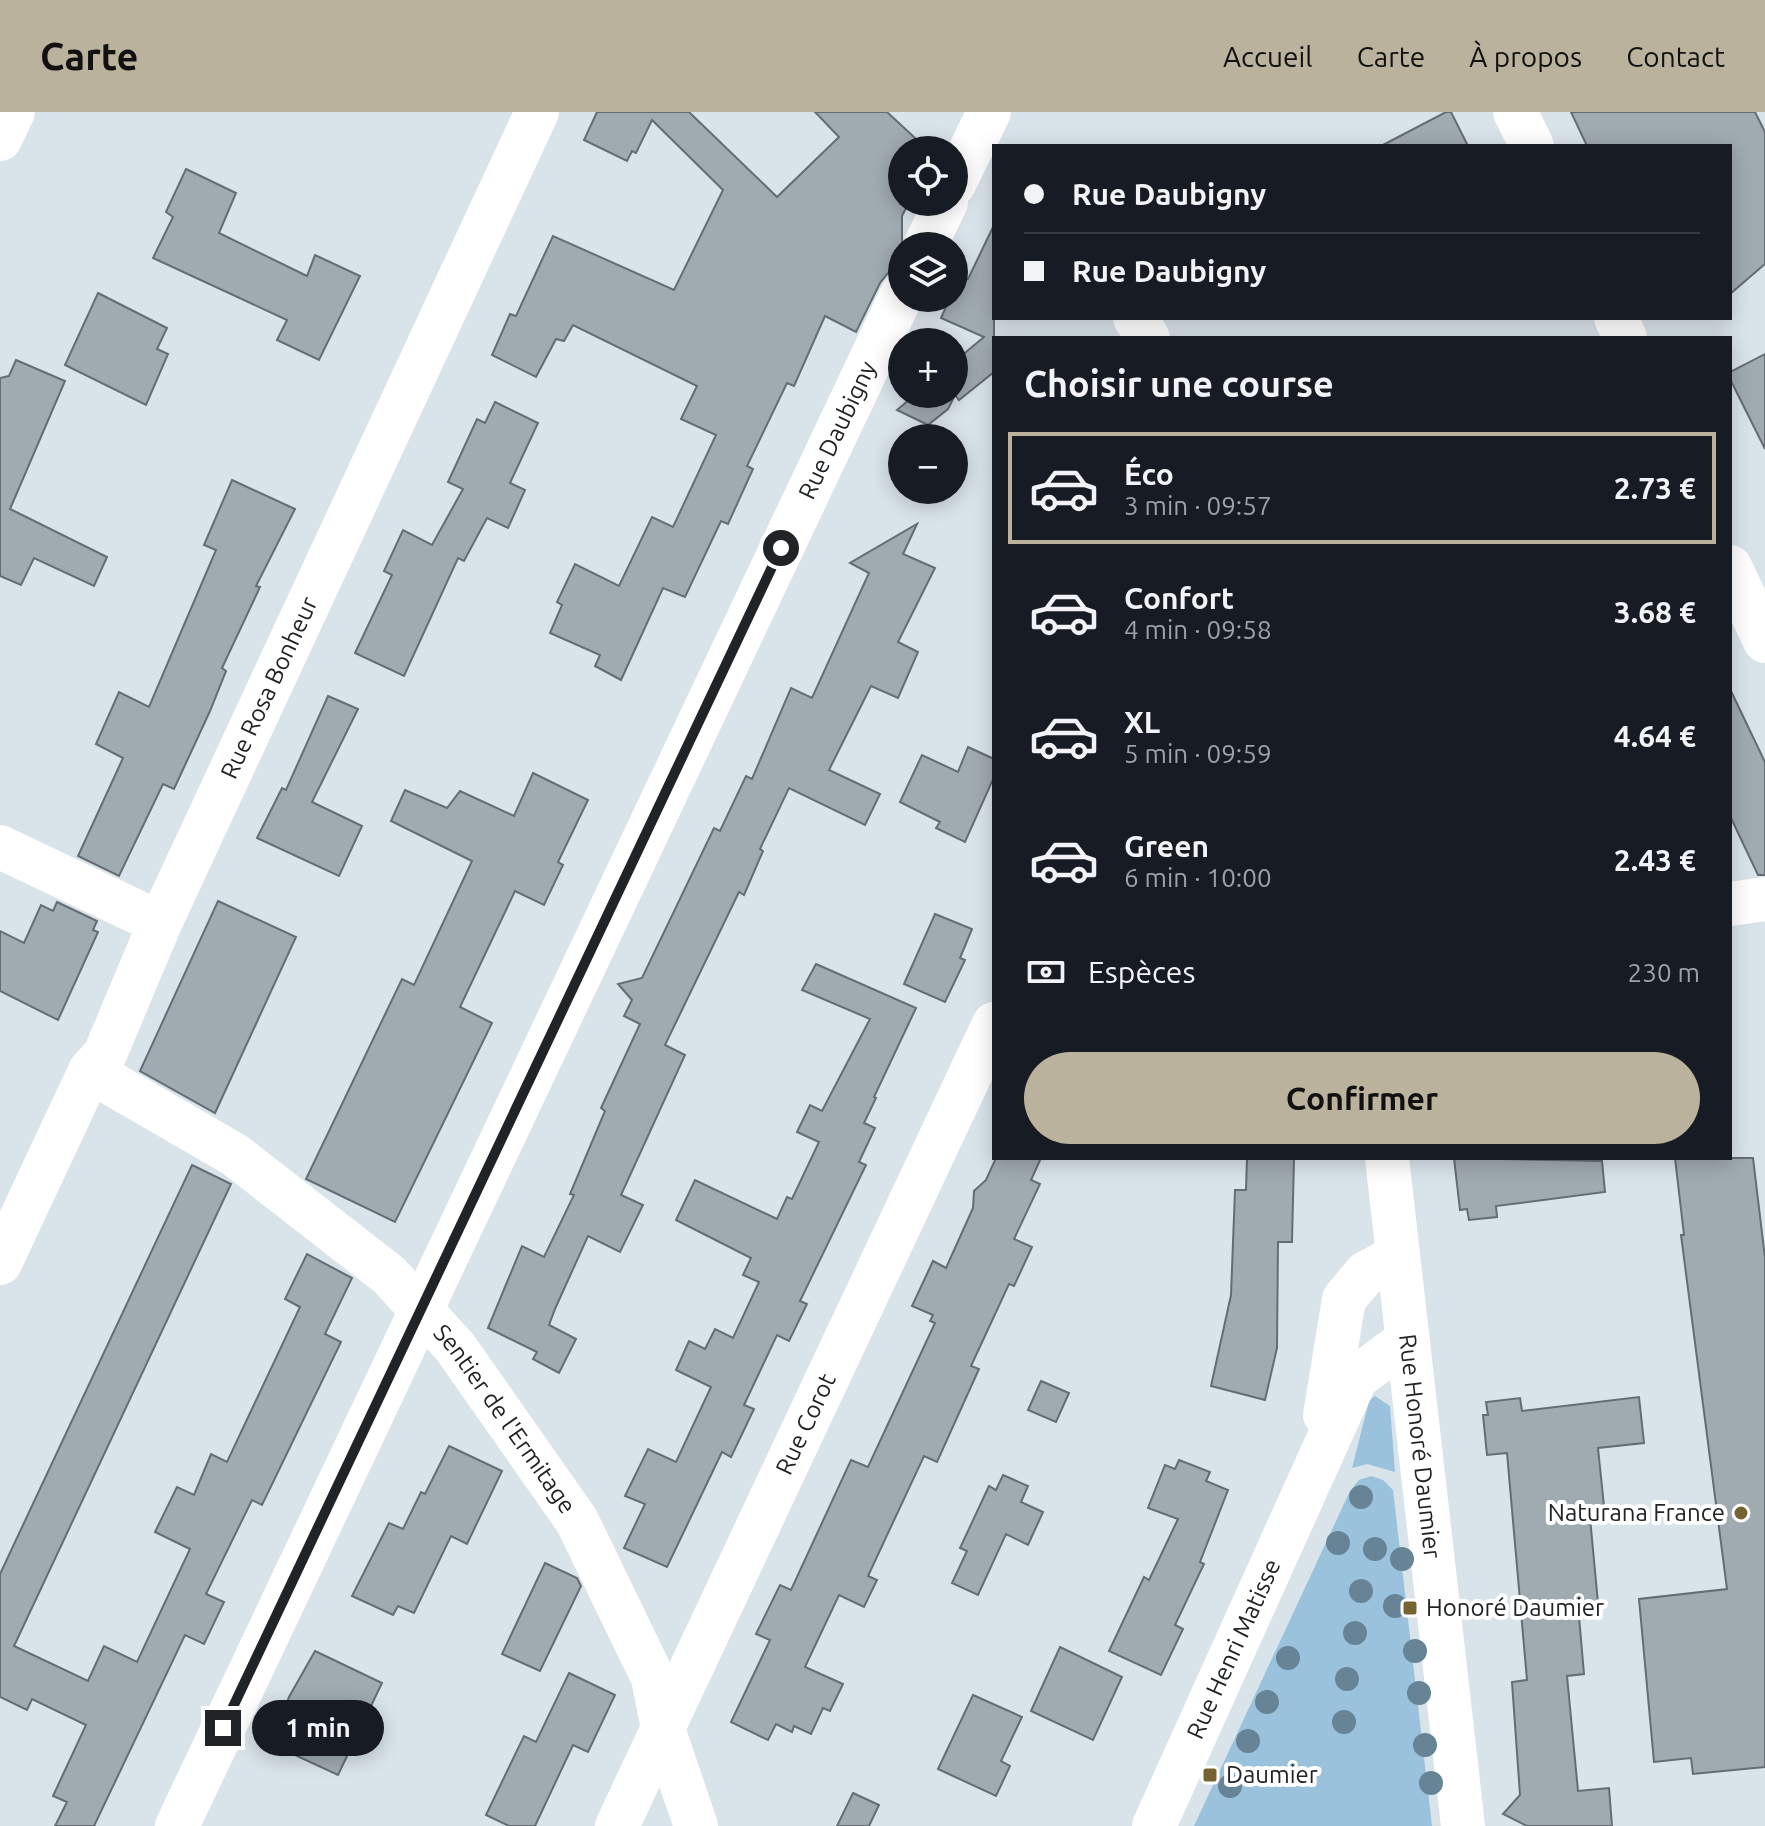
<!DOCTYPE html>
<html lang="fr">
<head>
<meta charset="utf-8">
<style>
	body { margin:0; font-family:Ubuntu,sans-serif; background:#242831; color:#f1f3f6; height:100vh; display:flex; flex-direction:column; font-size:30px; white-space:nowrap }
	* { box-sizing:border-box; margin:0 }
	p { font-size:26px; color:#9ea1a6 }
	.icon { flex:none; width:44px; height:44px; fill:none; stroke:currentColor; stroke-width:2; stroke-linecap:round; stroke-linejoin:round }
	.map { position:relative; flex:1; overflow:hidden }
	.side { position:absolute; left:992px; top:224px; width:740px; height:824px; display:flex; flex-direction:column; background:#171b24; border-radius:0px; box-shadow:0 4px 20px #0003 }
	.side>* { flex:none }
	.top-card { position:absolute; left:992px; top:32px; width:740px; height:176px; border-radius:0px; box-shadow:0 4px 20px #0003; display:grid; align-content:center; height:176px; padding:0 32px; background:#171b24 }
	.fabs { position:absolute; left:888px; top:24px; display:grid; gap:16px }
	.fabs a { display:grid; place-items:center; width:80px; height:80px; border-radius:50%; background:#171b24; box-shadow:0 4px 20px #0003; font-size:40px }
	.end { position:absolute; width:36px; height:36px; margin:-18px; border:10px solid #202427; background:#fff; box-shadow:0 0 0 4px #fff }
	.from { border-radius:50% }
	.bubble { position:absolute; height:56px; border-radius:28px; background:#171b24; box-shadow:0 4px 20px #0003; font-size:26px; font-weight:600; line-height:56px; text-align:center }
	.top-card b { display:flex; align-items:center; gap:28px; height:76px; font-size:30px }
	.top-card b+b { border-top:2px solid #363941 }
	.top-card i { width:20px; height:20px; background:#f1f3f6 }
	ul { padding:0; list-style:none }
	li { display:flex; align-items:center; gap:24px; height:112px; margin:0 16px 12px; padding:0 16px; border:4px solid transparent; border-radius:0px }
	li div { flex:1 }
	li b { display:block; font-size:30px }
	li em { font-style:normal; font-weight:600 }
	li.current { border-color:#bab29d }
	li>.icon { width:72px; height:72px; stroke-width:1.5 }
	h2 { padding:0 32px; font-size:36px; line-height:96px }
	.pay { display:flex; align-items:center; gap:20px; height:88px; padding:0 32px; font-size:30px }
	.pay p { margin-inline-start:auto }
	.primary-button { display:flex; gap:16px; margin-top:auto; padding:16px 32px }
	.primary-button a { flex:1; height:92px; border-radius:48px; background:#bab29d; color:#111; font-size:32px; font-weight:600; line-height:92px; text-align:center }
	header { display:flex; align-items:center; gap:48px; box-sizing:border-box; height:112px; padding:0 40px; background:#bab29d; color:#111 }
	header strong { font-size:38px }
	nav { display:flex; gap:44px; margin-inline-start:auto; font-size:28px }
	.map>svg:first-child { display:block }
	.green { fill:#9bc2dc }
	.building { fill:#a0aab1; stroke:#646d73; stroke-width:2 }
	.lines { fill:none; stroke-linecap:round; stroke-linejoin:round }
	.minor { stroke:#fff; stroke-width:44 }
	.major { stroke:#fff; stroke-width:44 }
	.tree { fill:#668495 }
	.route { stroke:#202427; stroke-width:10 }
	.poi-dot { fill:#776231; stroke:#fff; stroke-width:3 }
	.labels { text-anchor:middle; stroke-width:8; stroke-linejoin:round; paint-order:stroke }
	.street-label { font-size:24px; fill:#202427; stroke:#fff }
	.poi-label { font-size:24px; fill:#202427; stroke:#fff; text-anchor:start }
</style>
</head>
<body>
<header>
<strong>Carte</strong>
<nav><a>Accueil</a><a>Carte</a><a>À propos</a><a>Contact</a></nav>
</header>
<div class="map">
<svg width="1765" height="1714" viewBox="0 0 1765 1714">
	<rect width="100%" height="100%" fill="#d9e3ea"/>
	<g class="green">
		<path d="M1375,1284L1390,1294L1395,1360L1367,1352L1352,1356L1369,1289Z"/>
		<path d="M1371,1364L1383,1368L1393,1378L1432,1714H1194L1350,1379L1359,1368Z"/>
	</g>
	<g class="building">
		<path d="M597,0H689L777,85L839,25L815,0H887L928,38H902V90H909L902,104V157L888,161L880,171L856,220L825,204L794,274L787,271L747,354L753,357L728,412L721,409L685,485L663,476L621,568L595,554L600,543L550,521L562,493L557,490L575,452L619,474L652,405L673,415L716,323L681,307L697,274L573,213L564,229L556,227L536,265L492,243L510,202L516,204L553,124L674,178L723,78L652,8L636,41L632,39L627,49L584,28Z"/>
		<path d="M1446,0H1451L1468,34H1381Z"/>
		<path d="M1571,0H1755L1765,20V152L1730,182V34H1587Z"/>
		<path d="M186,57L236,81L219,121L307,164L315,143L360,164L319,248L277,228L287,208L153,146L173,105L166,100Z"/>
		<path d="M994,113V260L959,288L955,283L948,297L928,313L897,298L916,282H954V250L984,225L941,206L950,186H954L960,163L968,167Z"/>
		<path d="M98,181L167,216L157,237L168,242L146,293L65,253Z"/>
		<path d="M1765,242V337L1730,267V260Z"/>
		<path d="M16,248L65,269L10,397L107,445L94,474L34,446L21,473L0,464V266L9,264Z"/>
		<path d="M495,290L538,311L510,371L525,378L508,416L487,406L464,449L458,446L404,564L355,541L392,463L384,459L403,418L432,433L463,377L448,370L477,307L485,311Z"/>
		<path d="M232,368L295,397L256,474L260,475L222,556L226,559L210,599L174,677L163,672L119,764L78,744L123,646L96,632L119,580L149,595L216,438L204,433Z"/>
		<path d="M917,412L903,442L935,456L898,530L918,540L898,586L871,574L829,658L880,682L865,713L789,676L760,737L763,739L744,783L739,780L665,933L685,943L621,1083L643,1093L620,1140L588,1124L555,1197L549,1213L576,1227L559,1261L533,1247L537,1240L488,1216L522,1134L544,1145L574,1083L570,1082L605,999L601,996L640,912L624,904L632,888L618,872L642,866L714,716L720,719L746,664L752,667L791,576L812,586L869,461L850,451Z"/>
		<path d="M1730,577L1765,650V763H1758L1730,704Z"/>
		<path d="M328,584L358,597L312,690L362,714L339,764L257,726L282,676L286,678Z"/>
		<path d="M968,635L994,647V665L965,730L936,716L940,710L900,690L922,643L958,660Z"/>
		<path d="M533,661L588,688L558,750L563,753L544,793L515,779L460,895L492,911L395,1110L306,1067L402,867L414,873L472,749L391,709L405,678L447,696L460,679L514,704Z"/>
		<path d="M218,789L296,825L215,1001L140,959Z"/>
		<path d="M57,790L97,809L93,818L98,820L58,908L0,879V819L24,831L41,793L53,799Z"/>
		<path d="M935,802L972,817L960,846L965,848L945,890L904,872Z"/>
		<path d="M816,852L916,896L874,985L876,986L864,1011L875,1016L859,1050L866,1053L800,1189L807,1192L789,1229L777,1223L744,1293L754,1297L731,1345L722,1340L667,1455L624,1436L645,1392L625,1384L648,1337L676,1350L711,1275L676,1258L689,1229L705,1237L715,1217L733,1226L759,1170L743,1163L751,1146L676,1108L695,1068L777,1107L787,1085L792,1087L819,1030L797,1020L810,993L822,999L870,907L802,878Z"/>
		<path d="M996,1046H1041L1031,1068L1040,1072L1014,1127L1032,1135L1014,1174L1009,1172L971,1254L979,1257L937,1350L924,1344L868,1464L877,1468L864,1495L839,1483L805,1555L843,1572L830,1599L823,1596L811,1622L794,1614L792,1620L776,1612L768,1628L731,1610L770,1528L756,1522L780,1473L791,1478L851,1348L868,1355L935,1211L930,1209L933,1203L912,1194L933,1149L946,1156L973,1096L974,1079L986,1068Z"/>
		<path d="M1247,1046H1294L1292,1130H1278L1277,1236L1265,1288L1211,1274L1231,1183L1235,1078H1246Z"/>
		<path d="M1454,1046L1602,1049L1605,1080L1496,1094L1497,1105L1469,1108L1467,1097L1460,1098Z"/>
		<path d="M1675,1046H1753L1765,1146V1655L1693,1662L1691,1646L1654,1650L1639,1487L1727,1477L1681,1123H1684Z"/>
		<path d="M192,1053L231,1072L14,1534L88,1569L104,1534L137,1550L190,1437L155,1420L177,1375L194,1383L211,1342L227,1350L300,1195L285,1187L307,1142L352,1166L325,1222L341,1230L262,1393L252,1388L206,1482L224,1490L204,1532L185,1523L94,1714H55L67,1690L53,1684L86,1613L32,1587L27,1598L0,1585V1462Z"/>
		<path d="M1041,1269L1069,1281L1056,1310L1028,1298Z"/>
		<path d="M1639,1285L1644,1331L1598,1336L1604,1394L1589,1395L1598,1491L1578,1493L1584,1562L1567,1564L1578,1679L1609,1676L1612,1714H1527L1503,1702L1520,1683L1512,1570L1527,1568L1507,1341L1487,1343L1483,1303H1488L1486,1290L1520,1286L1522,1299Z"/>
		<path d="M449,1334L502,1359L467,1432L451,1424L414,1501L398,1494L393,1503L352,1484L389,1411L403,1417L421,1380L425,1382Z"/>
		<path d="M1179,1348L1210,1360L1206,1369L1228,1378L1200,1450L1204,1452L1175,1513L1183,1517L1161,1563L1109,1539L1144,1465L1149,1468L1178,1407L1148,1396L1165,1353L1175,1357Z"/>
		<path d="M1003,1363L1028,1374L1021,1390L1043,1400L1028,1433L1006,1422L978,1483L952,1471L967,1439L960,1436L989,1374L996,1378Z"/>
		<path d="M545,1451L577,1466L581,1474L540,1559L502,1542Z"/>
		<path d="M1060,1535L1122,1565L1093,1628L1031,1599Z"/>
		<path d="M315,1539L382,1571L338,1663L271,1632L289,1585Z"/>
		<path d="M569,1561L615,1583L588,1640L573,1633L535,1714H509L486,1703L524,1624L536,1630Z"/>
		<path d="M973,1583L1022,1605L1001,1649L1010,1654L996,1684L938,1657Z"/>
		<path d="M853,1681L879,1693L869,1714H837Z"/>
	</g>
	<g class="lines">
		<g class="minor">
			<path d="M1515,0L1532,34"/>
			<path d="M954,72L989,0"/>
			<path d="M925,134L946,90"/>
			<path d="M1135,206L1148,226"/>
			<path d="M1616,206L1625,226"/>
			<path d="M1730,455L1765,529"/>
			<path d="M0,735L160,811"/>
			<path d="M1730,792L1765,787"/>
			<path id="s1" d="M90,959L235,1043L389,1163L455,1235L577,1409L653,1566L663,1617L696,1714"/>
			<path id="s2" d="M1387,1046L1463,1714"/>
			<path id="s3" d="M0,1151L90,959L105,942L160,811L537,0"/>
			<path d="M1325,1303L1344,1187L1366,1161L1398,1144"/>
			<path id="s4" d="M177,1714L902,182"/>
			<path id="s5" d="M617,1714L994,912"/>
			<path id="s6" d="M1154,1714L1356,1266L1406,1229"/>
		</g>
		<path class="major" d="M0,27L13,0"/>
	</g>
	<g class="tree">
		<circle cx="1361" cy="1385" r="12"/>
		<circle cx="1338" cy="1431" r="12"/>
		<circle cx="1375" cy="1437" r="12"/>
		<circle cx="1402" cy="1447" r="12"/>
		<circle cx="1361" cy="1479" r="12"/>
		<circle cx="1395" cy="1494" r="12"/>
		<circle cx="1355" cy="1521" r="12"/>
		<circle cx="1415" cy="1539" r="12"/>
		<circle cx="1288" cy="1546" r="12"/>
		<circle cx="1347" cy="1567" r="12"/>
		<circle cx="1419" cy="1581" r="12"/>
		<circle cx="1267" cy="1590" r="12"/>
		<circle cx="1344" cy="1610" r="12"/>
		<circle cx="1248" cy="1629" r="12"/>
		<circle cx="1425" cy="1633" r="12"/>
		<circle cx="1431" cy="1671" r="12"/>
		<circle cx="1230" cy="1674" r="12"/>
	</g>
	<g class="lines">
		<path class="route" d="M223,1616L781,436"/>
	</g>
	<g class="poi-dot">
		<circle cx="1741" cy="1401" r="8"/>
		<rect x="1402" y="1488" width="16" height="16" rx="4"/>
		<rect x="1202" y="1655" width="16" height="16" rx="4"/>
	</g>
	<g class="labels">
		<g class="street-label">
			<text dy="8" stroke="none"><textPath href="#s4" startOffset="1544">Rue Daubigny</textPath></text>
			<text dy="8" stroke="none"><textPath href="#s3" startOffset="636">Rue Rosa Bonheur</textPath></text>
			<text dy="8" stroke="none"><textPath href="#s1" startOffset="548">Sentier de l'Ermitage</textPath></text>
			<text dy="8" stroke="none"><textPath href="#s5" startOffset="444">Rue Corot</textPath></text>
			<text dy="8" stroke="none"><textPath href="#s2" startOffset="290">Rue Honoré Daumier</textPath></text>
			<text dy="8" stroke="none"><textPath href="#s6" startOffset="194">Rue Henri Matisse</textPath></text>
		</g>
		<g class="poi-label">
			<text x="1725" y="1409" text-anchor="end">Naturana France</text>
			<text x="1426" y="1504">Honoré Daumier</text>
			<text x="1226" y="1671">Daumier</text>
		</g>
	</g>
</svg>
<div class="fabs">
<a><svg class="icon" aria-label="locate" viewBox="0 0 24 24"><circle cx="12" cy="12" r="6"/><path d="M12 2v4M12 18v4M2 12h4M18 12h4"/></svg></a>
<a><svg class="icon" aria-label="layers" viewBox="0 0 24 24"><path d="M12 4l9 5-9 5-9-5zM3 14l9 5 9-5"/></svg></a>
<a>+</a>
<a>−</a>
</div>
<i class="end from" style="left:781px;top:436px"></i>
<i class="end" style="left:223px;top:1616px"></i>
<div class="bubble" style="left:252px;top:1588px;width:132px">1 min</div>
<div class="top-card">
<b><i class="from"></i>Rue Daubigny</b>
<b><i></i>Rue Daubigny</b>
</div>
<section class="side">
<h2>Choisir une course</h2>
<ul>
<li class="current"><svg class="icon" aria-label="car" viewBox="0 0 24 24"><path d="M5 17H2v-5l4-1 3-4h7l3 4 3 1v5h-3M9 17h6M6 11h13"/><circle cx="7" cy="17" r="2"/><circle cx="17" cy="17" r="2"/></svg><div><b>Éco</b><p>3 min · 09:57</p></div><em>2.73 €</em></li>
<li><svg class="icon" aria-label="car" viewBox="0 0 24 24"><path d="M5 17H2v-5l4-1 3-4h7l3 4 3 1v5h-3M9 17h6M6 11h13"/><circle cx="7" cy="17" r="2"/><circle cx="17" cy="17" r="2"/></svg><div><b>Confort</b><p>4 min · 09:58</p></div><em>3.68 €</em></li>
<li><svg class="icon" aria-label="car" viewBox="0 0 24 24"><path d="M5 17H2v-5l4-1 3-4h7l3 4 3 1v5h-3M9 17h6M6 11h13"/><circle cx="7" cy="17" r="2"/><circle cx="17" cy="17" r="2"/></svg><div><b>XL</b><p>5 min · 09:59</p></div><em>4.64 €</em></li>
<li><svg class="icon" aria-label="car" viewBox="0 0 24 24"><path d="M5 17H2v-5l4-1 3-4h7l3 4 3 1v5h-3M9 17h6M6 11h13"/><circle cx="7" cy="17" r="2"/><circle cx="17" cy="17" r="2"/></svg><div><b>Green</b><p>6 min · 10:00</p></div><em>2.43 €</em></li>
</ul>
<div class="pay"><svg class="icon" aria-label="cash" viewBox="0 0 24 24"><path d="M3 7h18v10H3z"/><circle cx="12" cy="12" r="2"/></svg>Espèces<p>230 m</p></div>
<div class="primary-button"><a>Confirmer</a></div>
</section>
</div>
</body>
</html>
